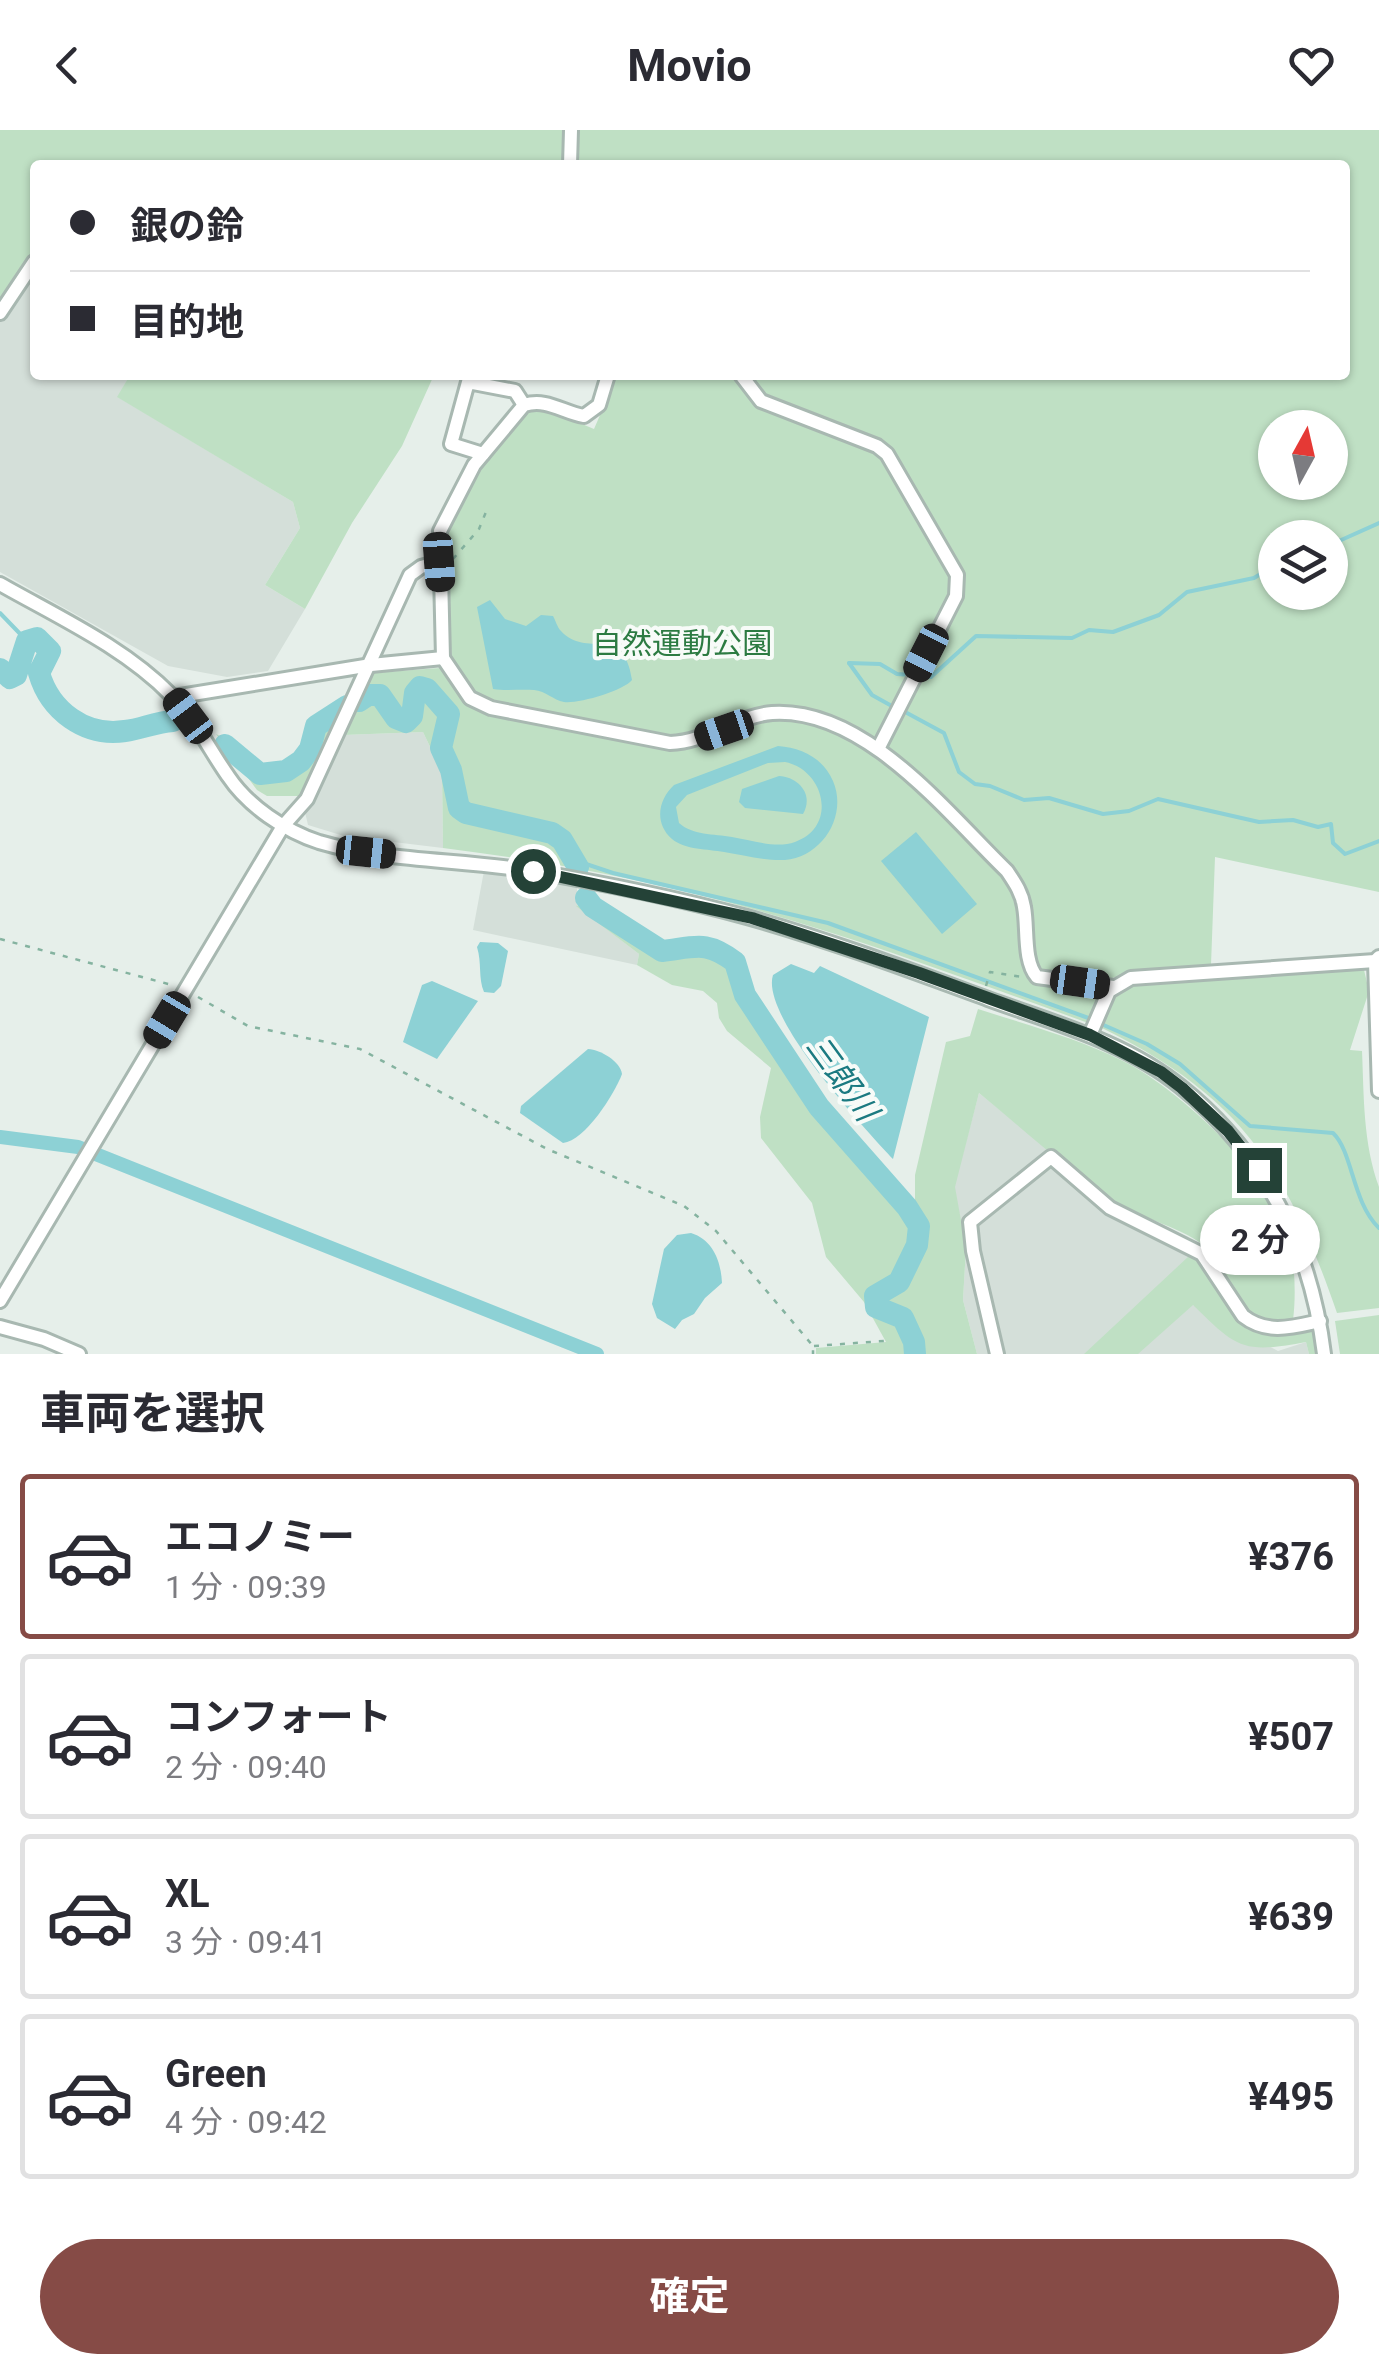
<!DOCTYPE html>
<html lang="ja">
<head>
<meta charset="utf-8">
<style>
	body { margin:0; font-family:Roboto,"Noto Sans JP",sans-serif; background:#f2f2f3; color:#2b2b33; height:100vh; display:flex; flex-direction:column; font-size:38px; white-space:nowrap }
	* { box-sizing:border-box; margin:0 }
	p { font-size:32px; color:#7c7c81 }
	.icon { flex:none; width:55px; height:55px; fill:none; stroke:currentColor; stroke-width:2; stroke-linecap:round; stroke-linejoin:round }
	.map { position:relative; height:1224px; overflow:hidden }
	.panel { display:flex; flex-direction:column; background:#fff; flex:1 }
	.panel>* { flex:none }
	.top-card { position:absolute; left:30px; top:30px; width:1320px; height:220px; border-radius:10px; box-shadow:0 2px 8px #0004; display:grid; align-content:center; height:220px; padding:0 40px; background:#fff }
	.needle { width:65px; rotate:8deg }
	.tools { position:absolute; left:1258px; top:280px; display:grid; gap:20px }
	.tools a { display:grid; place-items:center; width:90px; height:90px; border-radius:50%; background:#fff; box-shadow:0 2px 8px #0004; font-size:50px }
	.end { position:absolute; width:45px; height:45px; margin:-22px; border:12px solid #244237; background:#fff; box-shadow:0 0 0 5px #fff }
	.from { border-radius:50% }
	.bubble { position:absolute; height:70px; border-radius:35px; background:#fff; box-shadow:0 2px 8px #0004; font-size:32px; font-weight:700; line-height:70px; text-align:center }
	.car { position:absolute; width:30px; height:60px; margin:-30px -15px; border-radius:12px; box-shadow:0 0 8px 2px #0007; background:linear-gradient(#222 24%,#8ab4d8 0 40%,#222 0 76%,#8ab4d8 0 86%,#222 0) }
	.top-card b { display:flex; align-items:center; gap:35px; height:95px; font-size:38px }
	.top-card b+b { border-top:2px solid #e1e1e2 }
	.top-card i { width:25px; height:25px; background:#2b2b33 }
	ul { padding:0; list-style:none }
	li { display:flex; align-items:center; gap:30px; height:165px; margin:0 20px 15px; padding:0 20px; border:5px solid #e1e1e2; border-radius:10px }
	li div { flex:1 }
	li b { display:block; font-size:38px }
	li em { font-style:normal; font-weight:700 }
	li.selected { border-color:#864b46 }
	li>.icon { width:90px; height:90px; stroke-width:1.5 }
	h2 { padding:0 40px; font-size:45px; line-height:120px }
	.primary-button { display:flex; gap:20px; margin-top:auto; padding:20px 40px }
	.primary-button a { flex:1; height:115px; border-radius:60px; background:#864b46; color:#fff; font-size:40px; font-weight:700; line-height:115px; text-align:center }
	header { display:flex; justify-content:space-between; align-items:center; height:130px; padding:0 40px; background:#fff; font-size:45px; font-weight:700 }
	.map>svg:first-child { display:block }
	.built { fill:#d4dfd9 }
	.green { fill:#bfe0c4; fill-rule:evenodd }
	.water { fill:#8dd1d5; fill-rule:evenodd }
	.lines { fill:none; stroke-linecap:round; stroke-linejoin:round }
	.stream { stroke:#8dd1d5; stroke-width:4 }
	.canal { stroke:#8dd1d5; stroke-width:14 }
	.river { stroke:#8dd1d5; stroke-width:22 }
	.minor-casing { stroke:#a8b8b1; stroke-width:18 }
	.path { stroke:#85b3a0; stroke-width:2.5; stroke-dasharray:5 8; stroke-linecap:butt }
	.minor { stroke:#fff; stroke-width:12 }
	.route { stroke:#244237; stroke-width:12 }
	.labels { text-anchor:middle; stroke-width:8; stroke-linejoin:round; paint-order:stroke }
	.park-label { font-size:30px; fill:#2c7b42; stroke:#f7fbf8 }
	.water-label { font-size:32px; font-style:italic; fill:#1b7a81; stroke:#f7fbf8 }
</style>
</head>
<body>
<header><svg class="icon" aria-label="back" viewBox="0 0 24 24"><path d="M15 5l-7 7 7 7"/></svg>Movio<svg class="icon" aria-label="heart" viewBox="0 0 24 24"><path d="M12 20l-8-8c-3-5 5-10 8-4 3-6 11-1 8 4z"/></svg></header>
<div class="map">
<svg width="1379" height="1224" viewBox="0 0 1379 1224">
	<rect width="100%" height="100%" fill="#e6efea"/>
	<g class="built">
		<path d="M29,125L35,128V245H130L118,267L293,372L300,398L265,455L305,479L268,541L227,547L168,536L0,442V170Z"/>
		<path d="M423,602L442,642L443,718L344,706L308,695L305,682L343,605Z"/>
		<path d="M484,741L577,756V776L639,824L637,835L473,800Z"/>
		<path d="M979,963L1114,1072L1188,1107L1193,1175L1278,1221L1306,1212L1309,1224H977L963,1170L966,1118L954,1057Z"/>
	</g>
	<g class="green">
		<path d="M0,0H1379V762L1215,727L1211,835L1134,842L1105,850L1110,861L1146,849L1364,840L1369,861L1350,920L1362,921C1364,967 1363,1013 1379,1057V1178L1337,1183C1287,1039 1242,967 1102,898C985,856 868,811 749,778C649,750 546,731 443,718L442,642L423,602L343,605L364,553L372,543L453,537C450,498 438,442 446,404C455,364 498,308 527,280L546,279L594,299L607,269L610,245H1345V35H35V128L29,126L0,170ZM1275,298H1330V352H1275ZM1275,408H1330V462H1275Z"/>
		<path d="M130,245H434L402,316L352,393L305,479L265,455L300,398L293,372L117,267Z"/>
		<path d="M349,569L303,666H267L257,660L216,604C226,609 237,614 246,621C267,638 270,647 297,630L305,597L309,593Z"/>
		<path d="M592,770L663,818C698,815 739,803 744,852L821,973L863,1026L915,1080V1045L946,912L970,906L978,879C1027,895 1077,908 1123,931C1180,959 1277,1050 1290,1114C1295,1137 1296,1167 1293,1190C1237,1200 1236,1153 1207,1119C1189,1099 1136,1087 1111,1070C1065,1038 1023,999 979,963L955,1057L966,1118L963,1170L977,1224H816V1218L886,1212L864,1172L826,1127L812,1073L761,1008L760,987L771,938L727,901L719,888L717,873L703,861L672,855L637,835L639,824L576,776Z"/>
		<path d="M1189,1126L1199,1129L1239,1188L1314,1197L1318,1224H1309L1306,1212C1242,1224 1237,1218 1193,1175L1138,1224H1084Z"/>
		<path d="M1379,1185V1224H1340L1335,1191Z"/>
	</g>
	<g class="water">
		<path d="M490,470L505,489L526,496L541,485L553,486C556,491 557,497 561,501C586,529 624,493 632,550C623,561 578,574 564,572C553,570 546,561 534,560C520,559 506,561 493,559L477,477Z"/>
		<path d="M778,616C802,618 823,628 833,651C848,686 822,727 785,730C765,731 743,725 724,722C708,719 685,720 672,709C654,693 658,670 674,655ZM785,632C825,640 838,697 795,712C776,719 751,710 732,707C714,704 692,705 679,693L676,677L687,665L768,633Z"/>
		<path d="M779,646C799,647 814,665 803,684L745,678L739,672L742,659Z"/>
		<path d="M916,702L977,774L942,804L881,731Z"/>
		<path d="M480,812L498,813L508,821L501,856L494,863L484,862C478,848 482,833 477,817Z"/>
		<path d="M791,834L814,843L820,836L929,887L893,1029C864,998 760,886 773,845Z"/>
		<path d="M432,851L478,871L437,929L403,912L422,855Z"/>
		<path d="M588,919C601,920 620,931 622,944C615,963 585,1011 563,1013L520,983L521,976Z"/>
		<path d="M691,1103C713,1110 721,1131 722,1153L705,1168L694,1184L682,1190L675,1199L657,1188L652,1174L664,1119L677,1105Z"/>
	</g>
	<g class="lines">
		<g class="stream">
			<path d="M1330,415L1379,393"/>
			<path d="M0,483L27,511"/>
			<path d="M849,533L880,534L897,544L911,545"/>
			<path d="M849,533L872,565L890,575"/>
			<path d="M920,546L931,547L976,506L1072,508L1089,500L1113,502L1159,485L1187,462L1254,448L1275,435"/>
			<path d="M907,583L944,603L959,642L975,654L990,656L1024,670L1049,668L1103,684L1129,681L1158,669L1259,692L1293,690L1318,697L1331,694L1333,713L1345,724L1379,711"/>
			<path d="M574,730L613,743L828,793L1091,889"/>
			<path d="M1099,893L1147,914L1180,934L1250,996L1333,1003C1353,1022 1352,1072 1379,1098"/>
		</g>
		<path class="canal" d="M0,1007L78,1017L597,1224"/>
		<g class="river">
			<path d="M0,539L10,548L16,545L27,511L37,508L50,521L39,543C50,581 85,607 125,601C142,599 155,592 173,591"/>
			<path d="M359,571L368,565H380L396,588L406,592L412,586L415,563L420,557L427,559L449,584L441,618L451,640L459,678L466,683L552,703L562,710L578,737"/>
			<path d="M225,615L260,644L286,641L301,631L310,619L316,596L347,576"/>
			<path d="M586,768L593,777L662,821C696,817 706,810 735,832L745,865L819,977L907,1077L919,1096L917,1115L899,1152L875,1166L876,1177L903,1188L914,1212L915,1224"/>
		</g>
		<g class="minor-casing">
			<g id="minor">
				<path d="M570,35L571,0"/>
				<path d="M0,183L34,132"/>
				<path d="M608,245L599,275L584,286C562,282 547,268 524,275L474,335L440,401L443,528L470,568L491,578L670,613C706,612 737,586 772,583C865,577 947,683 1007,741C1015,753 1022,763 1024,777C1028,798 1023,831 1037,847L1113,857"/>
				<path d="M741,245L761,271L877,316L887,324L957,445L956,466L878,619"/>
				<path d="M483,324L451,314L468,252L515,261L524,275"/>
				<path d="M0,454C58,487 124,517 171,565C195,589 209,619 228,646C248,676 285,701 319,712C387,732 462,729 531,741C603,753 676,768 747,787C829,810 909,840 988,869C1054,893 1126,912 1181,957C1265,1024 1311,1118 1324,1224"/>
				<path d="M174,567L371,535L443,528"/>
				<path d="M1375,831L1379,961"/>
				<path d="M1090,905L1109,861L1131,848L1375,831L1379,827"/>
				<path d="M0,1171L283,696L307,669L410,445L421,437L439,432"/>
				<path d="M0,1197L44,1209L79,1224"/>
				<path d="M997,1224L973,1121L970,1092L1051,1027L1110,1078L1202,1124L1243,1186C1267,1205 1293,1197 1320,1191"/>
			</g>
		</g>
		<g class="path">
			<path d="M453,429L479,399L488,377"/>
			<path d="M0,809L172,855"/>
			<path d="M986,856L990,842L1022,847"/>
			<path d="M198,867L248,896L360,919L547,1019L684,1076L716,1101L813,1216V1224"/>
			<path d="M814,1216L884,1211"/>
		</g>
		<use href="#minor" class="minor"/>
	</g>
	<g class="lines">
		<path class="route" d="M533,741L752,788L919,843L1090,905L1161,942L1182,958L1228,1001L1259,1040"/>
	</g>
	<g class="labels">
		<g class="park-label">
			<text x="682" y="524">自然運動公園</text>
		</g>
		<g class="water-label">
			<text transform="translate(842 948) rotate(54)" y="11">三郎川</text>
		</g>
	</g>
</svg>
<div class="tools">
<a><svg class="needle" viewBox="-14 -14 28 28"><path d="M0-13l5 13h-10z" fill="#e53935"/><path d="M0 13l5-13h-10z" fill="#7c7c81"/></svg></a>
<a><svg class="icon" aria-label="layers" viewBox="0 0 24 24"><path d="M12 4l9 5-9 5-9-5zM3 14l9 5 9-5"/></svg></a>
</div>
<i class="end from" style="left:533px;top:741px"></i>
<i class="end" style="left:1259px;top:1040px"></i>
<div class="bubble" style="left:1200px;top:1075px;width:120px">2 分</div>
<i class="car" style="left:439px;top:432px;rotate:176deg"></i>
<i class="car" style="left:926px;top:523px;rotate:207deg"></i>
<i class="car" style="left:188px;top:586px;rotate:323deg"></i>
<i class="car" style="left:724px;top:600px;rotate:251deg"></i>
<i class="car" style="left:366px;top:722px;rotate:96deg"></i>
<i class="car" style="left:1080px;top:852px;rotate:98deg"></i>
<i class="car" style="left:167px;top:890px;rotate:211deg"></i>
<div class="top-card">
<b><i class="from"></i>銀の鈴</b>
<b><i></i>目的地</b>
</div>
</div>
<section class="panel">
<h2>車両を選択</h2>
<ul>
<li class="selected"><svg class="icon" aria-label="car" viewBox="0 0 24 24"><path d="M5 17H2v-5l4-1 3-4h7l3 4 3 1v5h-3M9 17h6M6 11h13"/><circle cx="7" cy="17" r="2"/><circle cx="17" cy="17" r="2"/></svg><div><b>エコノミー</b><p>1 分 · 09:39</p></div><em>¥376</em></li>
<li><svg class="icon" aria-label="car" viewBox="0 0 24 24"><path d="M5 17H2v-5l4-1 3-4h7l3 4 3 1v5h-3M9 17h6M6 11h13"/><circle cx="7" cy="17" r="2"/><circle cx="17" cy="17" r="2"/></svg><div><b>コンフォート</b><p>2 分 · 09:40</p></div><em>¥507</em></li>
<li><svg class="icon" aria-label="car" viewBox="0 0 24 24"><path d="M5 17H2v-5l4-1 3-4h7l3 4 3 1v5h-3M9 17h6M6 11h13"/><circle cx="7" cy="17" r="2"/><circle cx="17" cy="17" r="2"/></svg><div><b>XL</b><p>3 分 · 09:41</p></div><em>¥639</em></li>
<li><svg class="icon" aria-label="car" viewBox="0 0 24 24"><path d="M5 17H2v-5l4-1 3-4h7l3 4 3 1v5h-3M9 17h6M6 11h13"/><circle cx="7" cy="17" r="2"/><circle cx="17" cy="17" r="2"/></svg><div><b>Green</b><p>4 分 · 09:42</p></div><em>¥495</em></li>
</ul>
<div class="primary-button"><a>確定</a></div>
</section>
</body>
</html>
